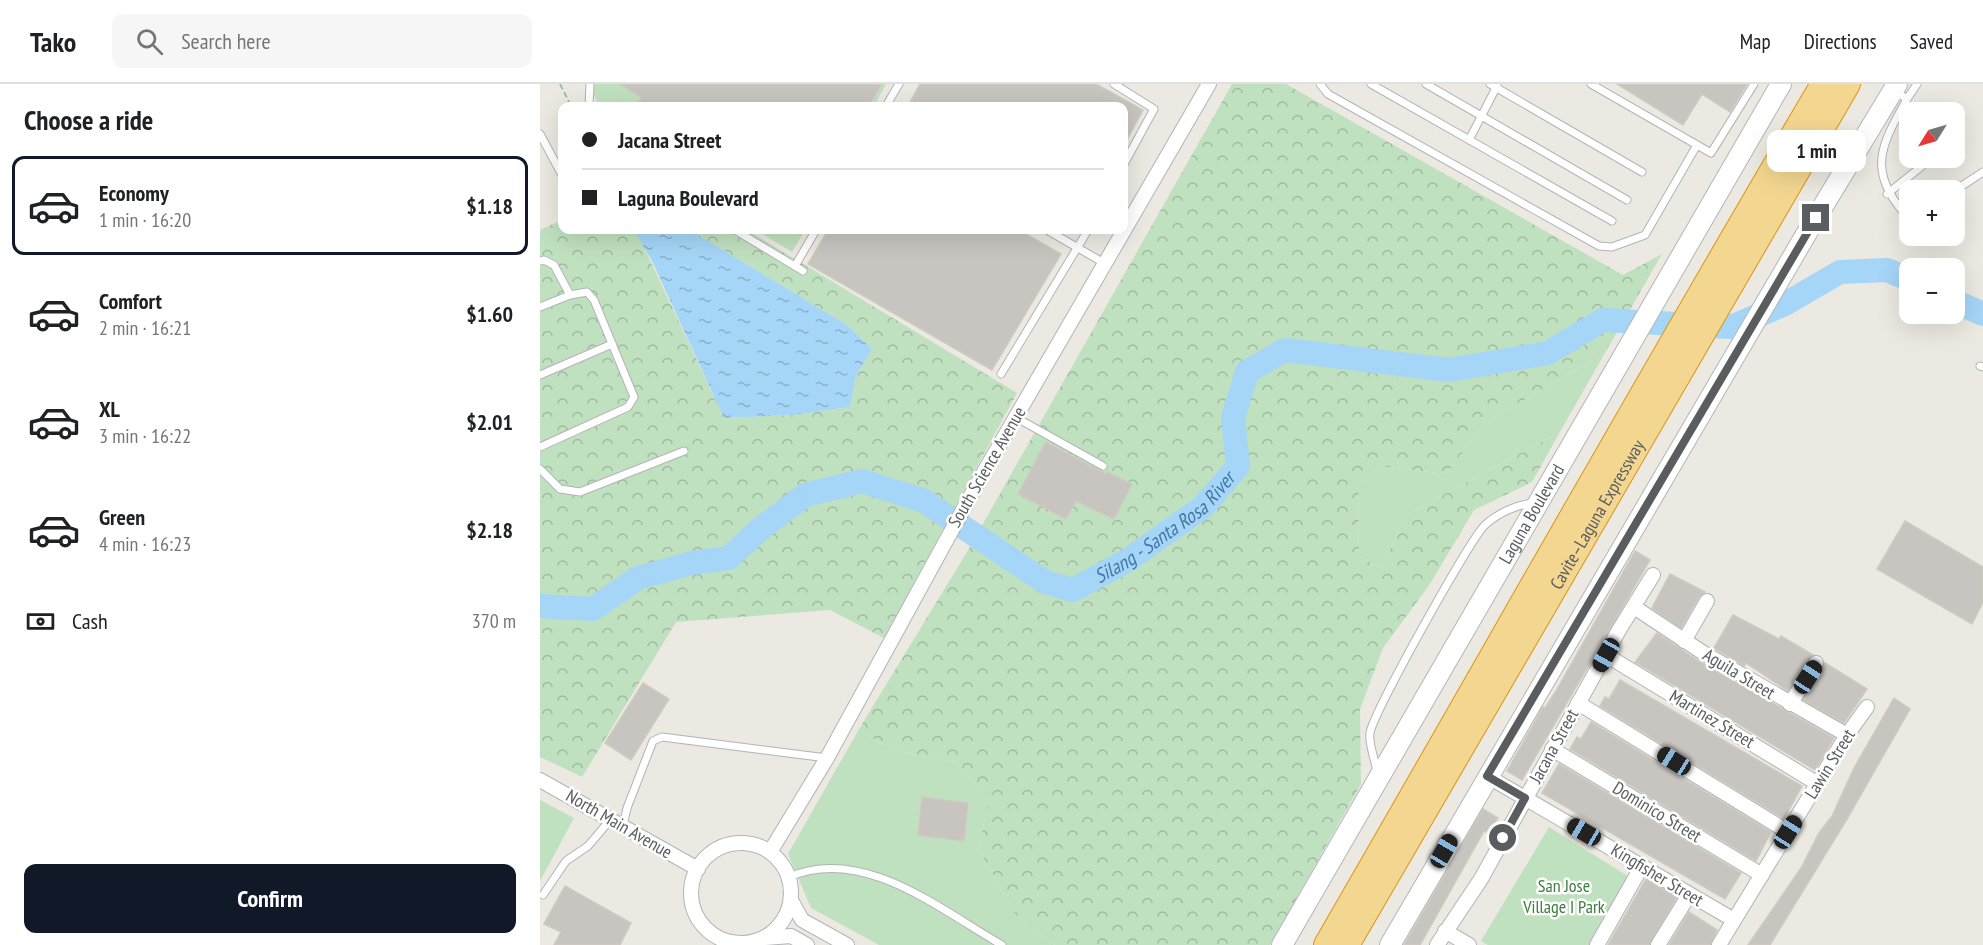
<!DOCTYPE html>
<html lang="en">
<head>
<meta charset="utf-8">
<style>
	body { margin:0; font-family:"PT Sans Narrow",sans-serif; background:#f6f6f6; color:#202124; height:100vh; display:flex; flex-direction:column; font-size:22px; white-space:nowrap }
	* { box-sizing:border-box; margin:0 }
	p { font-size:20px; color:#757577 }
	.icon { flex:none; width:33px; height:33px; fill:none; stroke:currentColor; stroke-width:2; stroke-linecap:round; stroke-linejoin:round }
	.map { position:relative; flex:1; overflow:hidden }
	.drawer { display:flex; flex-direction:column; background:#fff; width:540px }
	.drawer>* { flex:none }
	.top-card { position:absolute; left:18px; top:18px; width:570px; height:132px; border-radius:12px; box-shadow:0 6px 24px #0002; display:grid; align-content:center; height:132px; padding:0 24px; background:#fff }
	.needle { width:39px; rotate:233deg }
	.controls { position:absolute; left:1359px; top:18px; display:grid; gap:12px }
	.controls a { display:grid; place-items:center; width:66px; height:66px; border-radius:12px; background:#fff; box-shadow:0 6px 24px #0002; font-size:30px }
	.end { position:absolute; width:27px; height:27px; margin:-14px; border:8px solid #595d60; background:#fff; box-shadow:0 0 0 3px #fff }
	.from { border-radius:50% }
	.bubble { position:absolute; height:42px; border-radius:12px; background:#fff; box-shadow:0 6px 24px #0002; font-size:20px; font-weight:800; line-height:42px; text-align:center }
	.car { position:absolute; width:18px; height:36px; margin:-18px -9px; border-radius:8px; box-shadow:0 0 4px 2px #0007; background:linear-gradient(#222 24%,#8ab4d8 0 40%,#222 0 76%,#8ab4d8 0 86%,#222 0) }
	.top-card b { display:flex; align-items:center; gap:21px; height:57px; font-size:22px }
	.top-card b+b { border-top:2px solid #e0e0e0 }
	.top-card i { width:15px; height:15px; background:#202124 }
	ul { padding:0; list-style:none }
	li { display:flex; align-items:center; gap:18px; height:99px; margin:0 12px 9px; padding:0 12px; border:3px solid transparent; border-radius:12px }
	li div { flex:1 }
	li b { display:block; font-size:22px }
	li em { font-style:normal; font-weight:800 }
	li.active { border-color:#111827 }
	li>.icon { width:54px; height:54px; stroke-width:1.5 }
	h2 { padding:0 24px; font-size:27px; line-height:72px }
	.pay { display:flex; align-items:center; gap:15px; height:66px; padding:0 24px; font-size:22px }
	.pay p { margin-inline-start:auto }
	.button { display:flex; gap:12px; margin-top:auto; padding:12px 24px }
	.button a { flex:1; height:69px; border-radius:12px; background:#111827; color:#fff; font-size:24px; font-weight:800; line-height:69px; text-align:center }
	header { display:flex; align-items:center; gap:36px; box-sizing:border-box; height:84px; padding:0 30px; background:#fff; border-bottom:2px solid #e0e0e0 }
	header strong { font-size:28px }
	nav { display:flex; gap:33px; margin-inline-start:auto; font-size:21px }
	.search { width:420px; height:54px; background:#f6f6f6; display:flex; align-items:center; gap:15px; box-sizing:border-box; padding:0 21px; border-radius:12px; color:#757577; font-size:22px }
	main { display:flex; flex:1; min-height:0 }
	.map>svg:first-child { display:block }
	.green { fill:#c0e1bf }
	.forest { fill:url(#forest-crowns) }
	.water { fill:url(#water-ripples) }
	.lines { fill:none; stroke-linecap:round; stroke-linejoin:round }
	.river { stroke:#a5d5f7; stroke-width:24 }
	.building { fill:#c8c5c0; stroke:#cfcac0; stroke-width:1.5 }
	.lane-casing { stroke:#b1b4b7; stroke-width:9 }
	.street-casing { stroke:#b1b4b7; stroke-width:16 }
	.secondary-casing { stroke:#b3b6ba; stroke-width:22 }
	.highway-casing { stroke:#d89614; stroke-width:26 }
	.path { stroke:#9ac1a3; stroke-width:2; stroke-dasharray:6 3; stroke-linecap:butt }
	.lane { stroke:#fff; stroke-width:7 }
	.street { stroke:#fff; stroke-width:14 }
	.secondary { stroke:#fff; stroke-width:20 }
	.highway { stroke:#f3d790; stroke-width:24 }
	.route { stroke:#595d60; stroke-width:8 }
	.labels { text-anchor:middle; stroke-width:5; stroke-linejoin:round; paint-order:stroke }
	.street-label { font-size:18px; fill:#595d60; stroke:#fff }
	.park-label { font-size:18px; fill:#3b7e3d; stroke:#fff }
	.water-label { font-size:20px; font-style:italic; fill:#4577a6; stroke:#fff }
</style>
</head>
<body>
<header>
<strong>Tako</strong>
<div class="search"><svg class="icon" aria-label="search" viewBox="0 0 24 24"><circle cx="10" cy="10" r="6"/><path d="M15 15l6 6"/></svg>Search here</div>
<nav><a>Map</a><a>Directions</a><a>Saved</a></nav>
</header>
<main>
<section class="drawer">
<h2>Choose a ride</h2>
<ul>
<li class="active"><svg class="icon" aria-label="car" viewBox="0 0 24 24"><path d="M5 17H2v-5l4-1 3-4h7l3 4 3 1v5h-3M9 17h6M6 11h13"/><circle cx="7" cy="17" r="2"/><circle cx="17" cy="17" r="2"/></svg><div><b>Economy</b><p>1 min · 16:20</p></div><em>$1.18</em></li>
<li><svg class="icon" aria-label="car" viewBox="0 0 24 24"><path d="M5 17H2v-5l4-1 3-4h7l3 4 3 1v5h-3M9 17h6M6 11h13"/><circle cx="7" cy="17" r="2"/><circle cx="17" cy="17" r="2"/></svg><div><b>Comfort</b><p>2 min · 16:21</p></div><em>$1.60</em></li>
<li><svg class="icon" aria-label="car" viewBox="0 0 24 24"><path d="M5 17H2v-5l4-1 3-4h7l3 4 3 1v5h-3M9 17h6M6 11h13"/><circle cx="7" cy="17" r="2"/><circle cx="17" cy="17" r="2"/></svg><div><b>XL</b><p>3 min · 16:22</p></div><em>$2.01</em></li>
<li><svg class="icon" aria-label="car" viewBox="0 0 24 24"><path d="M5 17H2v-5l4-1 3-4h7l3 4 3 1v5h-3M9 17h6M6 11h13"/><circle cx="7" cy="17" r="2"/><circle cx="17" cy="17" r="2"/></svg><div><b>Green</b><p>4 min · 16:23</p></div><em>$2.18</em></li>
</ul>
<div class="pay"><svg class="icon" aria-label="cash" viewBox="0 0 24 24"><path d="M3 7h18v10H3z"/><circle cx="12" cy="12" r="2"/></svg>Cash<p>370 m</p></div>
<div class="button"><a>Confirm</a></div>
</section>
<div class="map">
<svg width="1443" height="861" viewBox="0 0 1443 861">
	<defs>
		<pattern id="forest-crowns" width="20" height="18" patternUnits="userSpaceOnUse" patternTransform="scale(1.5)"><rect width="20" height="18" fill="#c0e1bf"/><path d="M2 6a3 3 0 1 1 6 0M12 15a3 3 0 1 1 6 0" fill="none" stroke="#9fba9f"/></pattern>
		<pattern id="water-ripples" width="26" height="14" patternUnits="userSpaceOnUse" patternTransform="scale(1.5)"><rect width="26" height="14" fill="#a5d5f7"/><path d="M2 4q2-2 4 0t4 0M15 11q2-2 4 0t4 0" fill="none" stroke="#89b0cb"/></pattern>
	</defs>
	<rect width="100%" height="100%" fill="#ebe9e1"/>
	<g class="green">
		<path d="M49,0H346L334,22H59Z"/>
		<path d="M216,146H265L252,168Z"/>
		<path d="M1065,269L1020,348L866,431L841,485L819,472L818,402L839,382L907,390L944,339Z"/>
		<path d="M319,645C349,668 380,673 417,677L448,716L439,766L476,831L515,861H339L271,824L248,770Z"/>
		<path d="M0,716L34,734L0,797Z"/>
		<path d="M1009,743L1091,794L1051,861H948L941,857Z"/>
	</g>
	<g class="forest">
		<path d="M692,0H746L1083,191L1122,170L1065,269L944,339L907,390L839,382L818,402L819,472L841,485L866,431L1020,348L992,398L934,426L890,500L843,564L820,625L821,700L730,861H515L476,831L439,766L448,716L417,677C380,673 349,668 319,645L427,468Z"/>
		<path d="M22,136V146H96L184,334L253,331L310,323L316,292L332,265L307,241L150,146H207L477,309L344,554L290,526L136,538L42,693L0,673V146Z"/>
	</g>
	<path class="water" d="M94,146H150L307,241L332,265L316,292L310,323L253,331L184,334L112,177Z"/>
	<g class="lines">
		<g class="river">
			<path d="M1414,217L1443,230"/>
			<path id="s1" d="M0,522L53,525L98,494L152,479L189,474L219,446L265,411L322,397L384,417L505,498L533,506L588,476L663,423L698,382L693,334L707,288L745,266L909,286L1008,269L1063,236L1191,243L1245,220L1300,188L1347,186L1370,196"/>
		</g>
	</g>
	<g class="building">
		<path d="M79,0H342L328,22H96L101,13Z"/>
		<path d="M380,0H556L603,26L584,61V22H368Z"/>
		<path d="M1077,0H1207L1190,28L1162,10L1143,41Z"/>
		<path d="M288,146H479L521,170L452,286L268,180Z"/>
		<path d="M506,358L566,390L567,388L592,400L574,435L536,417L526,435L478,410Z"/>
		<path d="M1365,437L1443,483V518L1432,540L1337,485Z"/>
		<path d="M1095,467L1110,476L982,696L967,687L1003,623L1005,624L1016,607Z"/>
		<path d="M1130,490L1165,508L1159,513L1141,544L1112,524Z"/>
		<path d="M1193,531L1239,555L1241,552L1273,571L1248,607L1206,579L1204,582L1174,564Z"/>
		<path d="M1117,549L1157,576L1294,654L1275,686L1095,578Z"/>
		<path d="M1285,579L1327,605L1304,639L1263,616Z"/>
		<path d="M1080,596L1262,702L1244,735L1060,622L1065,613L1069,615Z"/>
		<path d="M103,599L129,615L91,676L65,659Z"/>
		<path d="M1354,614L1370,625L1307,735L1230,861H1208L1261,784L1279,749L1292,732L1314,684Z"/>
		<path d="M1051,638L1231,748L1216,777L1030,665L1037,653L1041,655Z"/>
		<path d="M1019,680L1201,789L1185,815L1002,709Z"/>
		<path d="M382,713L428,719L424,757L378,751Z"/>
		<path d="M943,725L958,734L948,749L944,747L880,861H864Z"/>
		<path d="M1106,795L1137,813L1109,861H1068Z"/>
		<path d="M25,802L91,839L80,861H14L21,848L4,840Z"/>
		<path d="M1149,828L1177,846L1170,861H1129Z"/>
	</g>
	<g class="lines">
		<g class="lane-casing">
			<g id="lane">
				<path d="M574,0L614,25L584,80"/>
				<path d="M780,0L788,10L1059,162L1072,163L1105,151L1157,61"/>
				<path d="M831,0L1072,137"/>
				<path d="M886,0L1087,116"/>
				<path d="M950,0L1102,88"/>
				<path d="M1051,0L1171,69L1214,0"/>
				<path d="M1356,8L1367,15C1342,60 1326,86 1365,130L1370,129"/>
				<path d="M1367,15L1377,0"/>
				<path d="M49,22L50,0"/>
				<path d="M346,22L359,0"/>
				<path d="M0,50L22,91"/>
				<path d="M1414,55L1419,51"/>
				<path d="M929,56L957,2"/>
				<path d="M1414,107L1443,88"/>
				<path d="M1347,110L1392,74"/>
				<path d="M195,146L263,187"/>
				<path d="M507,146L564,179"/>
				<path d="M0,177L4,176L14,181L30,211"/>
				<path d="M255,182L276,146"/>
				<path d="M0,223L30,211L47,208L54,216L94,313L88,323L0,363"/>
				<path d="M1440,282L1443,283"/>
				<path d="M461,290L548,146"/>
				<path d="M0,291L72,260"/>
				<path d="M475,333L563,382"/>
				<path d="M0,385L20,405L40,408L144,367"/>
				<path d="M837,689C836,677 828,660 830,649C833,629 930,455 945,441C958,429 978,420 994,419"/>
				<path d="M83,742L87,724L113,657L122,653L287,674"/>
				<path d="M249,793C323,761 399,825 462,861"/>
				<path d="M3,811L26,777L48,762L71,735"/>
			</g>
		</g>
		<g class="street-casing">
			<g id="street">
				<path d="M1094,523L1162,568L1307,651"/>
				<path d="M1144,557L1167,517"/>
				<path d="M1066,571L1278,700"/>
				<path d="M1038,619L1248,748"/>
				<path d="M1250,620L1276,579"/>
				<path d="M1012,665L1222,791"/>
				<path d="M947,692L1194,836"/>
				<path d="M0,696L158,785"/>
				<circle cx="201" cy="809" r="50"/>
				<path d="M230,768L287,674L441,393L669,0"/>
				<path d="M251,816L262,836L307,861"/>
				<path d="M905,847L929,861"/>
				<path d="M225,854L251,852L267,861"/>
				<path d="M897,861L941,795L1079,546L1113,491"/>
				<path d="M1057,861L1102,782"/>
				<path d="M1118,861L1149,811"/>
				<path d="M1179,861L1307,651L1327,623"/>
			</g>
		</g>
		<g class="secondary-casing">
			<g id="secondary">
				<path id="s2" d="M742,861L1241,0"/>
				<path d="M850,861L1265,152L1357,0"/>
			</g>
		</g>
		<g class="highway-casing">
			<g id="highway">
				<path d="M786,861C952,574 1114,285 1283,0"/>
				<path id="s3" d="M807,861L1308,0"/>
			</g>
		</g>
		<path class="path" d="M20,0L31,22"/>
		<use href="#lane" class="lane"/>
		<use href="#street" class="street"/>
		<use href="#secondary" class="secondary"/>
		<use href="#highway" class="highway"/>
	</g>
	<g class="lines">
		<path class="route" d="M963,754L985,714L947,692L1276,134"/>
	</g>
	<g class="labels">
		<g class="street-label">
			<text transform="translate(447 383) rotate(-60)" y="6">South Science Avenue</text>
			<text dy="6" stroke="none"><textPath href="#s3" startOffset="498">Cavite–Laguna Expressway</textPath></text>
			<text dy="6" stroke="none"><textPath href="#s2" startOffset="498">Laguna Boulevard</textPath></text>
			<text transform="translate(1199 590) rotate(31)" y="6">Aguila Street</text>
			<text transform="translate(1172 635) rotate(31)" y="6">Martinez Street</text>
			<text transform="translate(1014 662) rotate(-61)" y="6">Jacana Street</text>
			<text transform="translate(1290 680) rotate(-58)" y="6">Lawin Street</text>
			<text transform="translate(1117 728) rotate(31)" y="6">Dominico Street</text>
			<text transform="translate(79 740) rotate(30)" y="6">North Main Avenue</text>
			<text transform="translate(1117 791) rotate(31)" y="6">Kingfisher Street</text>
		</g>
		<g class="park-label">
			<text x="1024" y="808">San Jose<tspan x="1024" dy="21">Village I Park</tspan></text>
		</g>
		<g class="water-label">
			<text dy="7" stroke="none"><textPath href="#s1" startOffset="710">Silang - Santa Rosa River</textPath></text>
		</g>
	</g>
</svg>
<div class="controls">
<a><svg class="needle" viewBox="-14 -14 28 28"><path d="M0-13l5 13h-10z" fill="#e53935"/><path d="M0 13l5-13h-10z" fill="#757577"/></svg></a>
<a>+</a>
<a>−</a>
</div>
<i class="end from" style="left:963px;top:754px"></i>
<i class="end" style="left:1276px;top:134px"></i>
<div class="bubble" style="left:1227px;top:46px;width:99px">1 min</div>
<i class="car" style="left:1066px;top:571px;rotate:209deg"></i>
<i class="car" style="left:1268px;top:593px;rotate:33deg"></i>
<i class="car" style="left:1134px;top:677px;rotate:302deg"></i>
<i class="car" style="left:1044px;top:748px;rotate:300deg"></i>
<i class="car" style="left:1248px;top:748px;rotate:32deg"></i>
<i class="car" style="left:904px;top:767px;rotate:30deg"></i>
<div class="top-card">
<b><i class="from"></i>Jacana Street</b>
<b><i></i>Laguna Boulevard</b>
</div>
</div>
</main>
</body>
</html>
